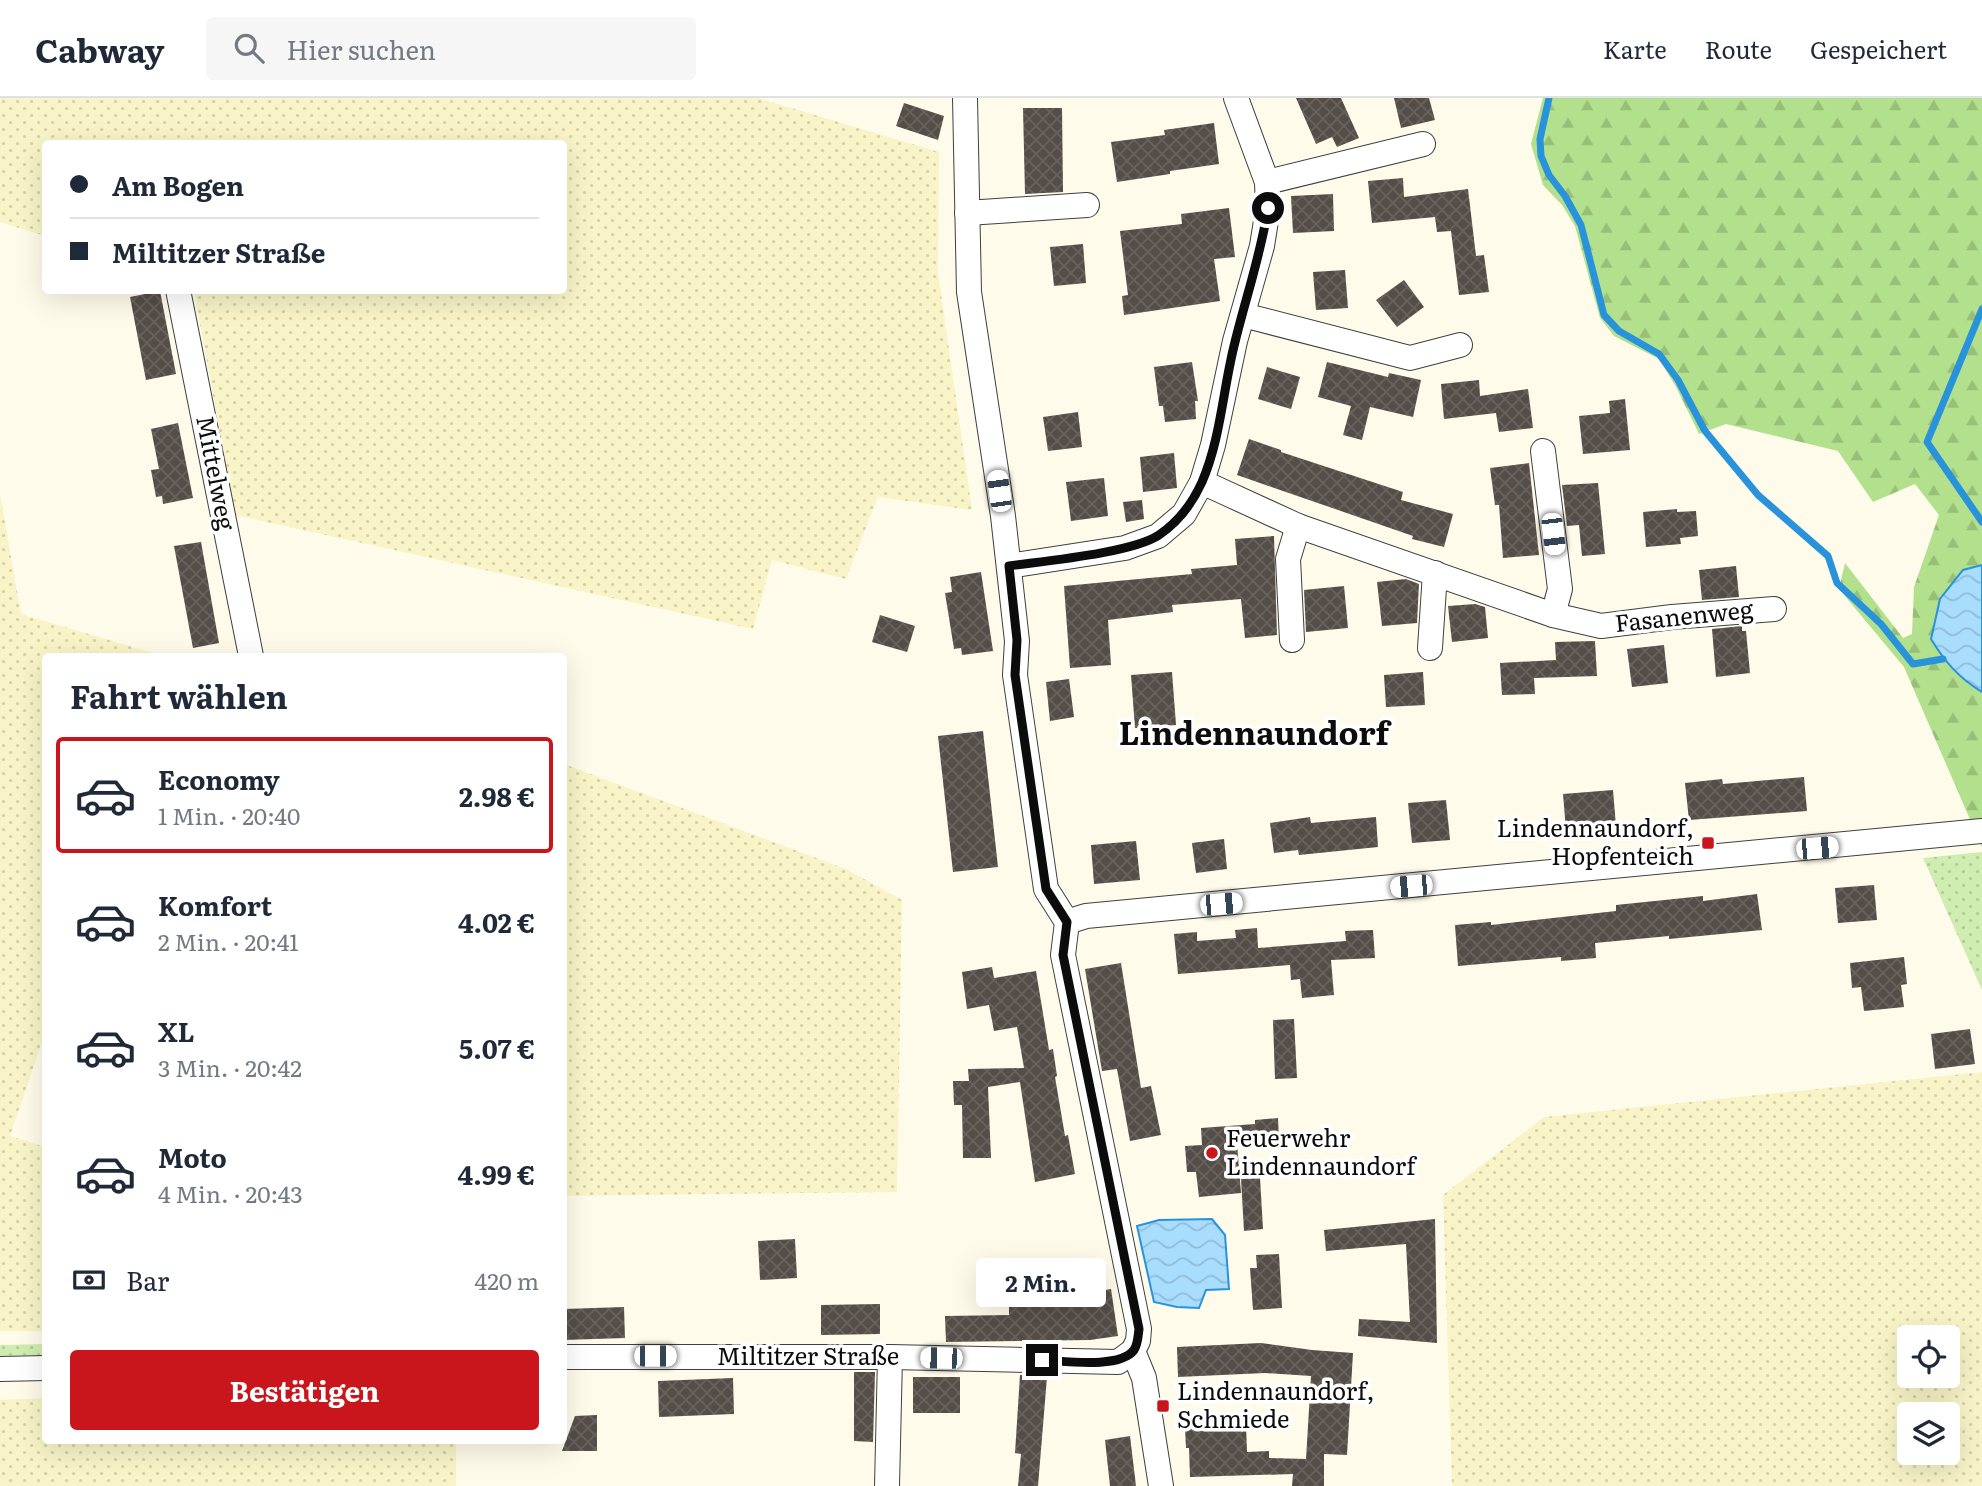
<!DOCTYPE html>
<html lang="de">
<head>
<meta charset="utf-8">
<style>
	body { margin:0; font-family:Literata,serif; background:#f6f6f7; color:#1f2937; height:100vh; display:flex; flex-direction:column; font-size:26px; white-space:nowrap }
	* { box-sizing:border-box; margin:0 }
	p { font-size:23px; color:#747a83 }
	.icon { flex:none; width:38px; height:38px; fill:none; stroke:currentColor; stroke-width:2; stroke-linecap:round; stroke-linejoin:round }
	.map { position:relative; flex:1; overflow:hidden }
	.side { position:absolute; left:42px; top:555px; width:525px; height:791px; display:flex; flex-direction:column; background:#fff; border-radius:7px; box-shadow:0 7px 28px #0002 }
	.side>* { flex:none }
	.banner { position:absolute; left:42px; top:42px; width:525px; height:154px; border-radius:7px; box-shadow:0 7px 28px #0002; display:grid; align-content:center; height:154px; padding:0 28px; background:#fff }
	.controls { position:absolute; left:1897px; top:1227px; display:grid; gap:14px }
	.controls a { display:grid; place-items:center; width:63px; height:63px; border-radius:7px; background:#fff; box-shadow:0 7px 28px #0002; font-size:35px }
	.end { position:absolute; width:32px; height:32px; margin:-16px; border:9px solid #0c0c0c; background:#fff; box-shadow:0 0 0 4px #fff }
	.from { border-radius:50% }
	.bubble { position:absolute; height:49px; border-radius:7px; background:#fff; box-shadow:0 7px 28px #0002; font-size:23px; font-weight:700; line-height:49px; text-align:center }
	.car { position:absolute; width:21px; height:42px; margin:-21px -10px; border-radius:9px; box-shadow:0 0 5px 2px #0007; background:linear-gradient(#fff 24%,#345 0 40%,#fff 0 76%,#345 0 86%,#fff 0) }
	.banner b { display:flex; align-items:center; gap:24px; height:66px; font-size:26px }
	.banner b+b { border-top:2px solid #e0e1e3 }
	.banner i { width:18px; height:18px; background:#1f2937 }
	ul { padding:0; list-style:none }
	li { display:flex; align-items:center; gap:21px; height:116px; margin:0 14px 10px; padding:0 14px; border:4px solid transparent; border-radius:7px }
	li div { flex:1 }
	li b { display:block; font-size:26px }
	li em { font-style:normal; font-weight:700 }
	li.on { border-color:#c9161d }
	li>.icon { width:63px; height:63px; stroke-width:1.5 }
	h2 { padding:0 28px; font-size:32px; line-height:84px }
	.pay { display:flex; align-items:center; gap:18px; height:77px; padding:0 28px; font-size:26px }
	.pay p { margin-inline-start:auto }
	.primary-button { display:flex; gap:14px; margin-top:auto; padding:14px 28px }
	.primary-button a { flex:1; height:80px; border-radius:7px; background:#c9161d; color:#fff; font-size:28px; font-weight:700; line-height:80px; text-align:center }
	header { display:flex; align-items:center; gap:42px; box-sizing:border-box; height:98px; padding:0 35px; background:#fff; border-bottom:2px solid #e0e1e3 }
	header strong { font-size:33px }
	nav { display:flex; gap:38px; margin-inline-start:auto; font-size:24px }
	.search { width:490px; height:63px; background:#f6f6f7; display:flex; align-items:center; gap:18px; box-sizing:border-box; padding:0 24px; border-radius:7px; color:#747a83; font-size:26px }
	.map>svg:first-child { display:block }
	.farmland { fill:url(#farmland-dots); fill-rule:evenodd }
	.grass { fill:url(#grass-dots) }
	.forest { fill:url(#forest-firs) }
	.water { fill:url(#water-waves); stroke:#2892db; stroke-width:2 }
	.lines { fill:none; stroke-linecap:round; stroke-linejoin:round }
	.stream { stroke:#2892db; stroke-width:7 }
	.building { fill:url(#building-cross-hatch) }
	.minor-casing { stroke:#3f3f3f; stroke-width:26 }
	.minor { stroke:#fff; stroke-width:24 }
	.route { stroke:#0c0c0c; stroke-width:9 }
	.poi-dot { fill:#c9161d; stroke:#fff; stroke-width:2.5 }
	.labels { text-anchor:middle; stroke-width:7; stroke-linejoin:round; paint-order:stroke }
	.street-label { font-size:24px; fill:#0c0c0c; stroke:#fff }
	.poi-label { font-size:24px; fill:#0c0c0c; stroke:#fff; text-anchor:start }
	.district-label { font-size:32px; font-weight:bold; fill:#0c0c0c; stroke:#fff }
</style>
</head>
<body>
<header>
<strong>Cabway</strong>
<div class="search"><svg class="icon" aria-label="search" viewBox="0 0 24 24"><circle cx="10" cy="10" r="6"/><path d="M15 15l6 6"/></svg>Hier suchen</div>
<nav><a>Karte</a><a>Route</a><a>Gespeichert</a></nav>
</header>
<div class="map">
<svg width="1982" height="1388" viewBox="0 0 1982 1388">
	<defs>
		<pattern id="farmland-dots" width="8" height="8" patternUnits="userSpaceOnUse" patternTransform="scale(1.75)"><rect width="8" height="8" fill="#f8f4c7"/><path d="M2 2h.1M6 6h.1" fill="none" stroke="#d3d0aa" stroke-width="1.8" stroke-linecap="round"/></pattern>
		<pattern id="grass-dots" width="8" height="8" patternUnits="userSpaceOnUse" patternTransform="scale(1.75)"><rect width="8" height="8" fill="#cfedb0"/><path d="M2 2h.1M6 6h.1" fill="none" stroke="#b1ca96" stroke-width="1.8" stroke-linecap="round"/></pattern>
		<pattern id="forest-firs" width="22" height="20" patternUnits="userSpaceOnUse" patternTransform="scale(1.75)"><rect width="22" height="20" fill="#b2e08d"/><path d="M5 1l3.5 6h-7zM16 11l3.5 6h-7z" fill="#98bf78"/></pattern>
		<pattern id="water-waves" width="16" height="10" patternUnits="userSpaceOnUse" patternTransform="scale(1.75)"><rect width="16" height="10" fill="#a9ddfd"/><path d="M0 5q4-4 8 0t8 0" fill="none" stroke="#90bcd8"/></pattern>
		<pattern id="building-cross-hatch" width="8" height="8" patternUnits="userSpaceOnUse" patternTransform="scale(1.75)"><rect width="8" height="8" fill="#554d47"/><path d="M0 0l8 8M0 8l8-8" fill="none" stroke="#68625d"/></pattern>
	</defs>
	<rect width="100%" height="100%" fill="#fffbea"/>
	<g class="farmland">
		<path d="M0,0H758L939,54L938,175L972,412L878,399L846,481L772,462L753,531L235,417L194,193L564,192V46H46L45,138L0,124Z"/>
		<path d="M0,396L21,516L163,558H46L45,935L10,1038L45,1049V1233H0Z"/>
		<path d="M564,666L846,771L902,802L897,1094L564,1098Z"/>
		<path d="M1982,974V1388H1452L1443,1097L1544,1019ZM1948,1239V1278H1909V1239ZM1948,1316V1354H1909V1316Z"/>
		<path d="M45,1300L46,1342H456V1388H0V1302Z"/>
	</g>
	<g class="grass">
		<path d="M1982,754V892L1923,760Z"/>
		<path d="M45,1246V1257L0,1258V1247Z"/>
	</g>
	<path class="forest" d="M1543,0H1982V749L1904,569L1839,491L1845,465L1903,540L1912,536L1914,489L1939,417L1915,386L1873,404L1838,353L1726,326L1699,336L1676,289L1659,261L1614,238L1600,220L1575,128L1562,107L1543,87L1531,46Z"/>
	<g class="water">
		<path d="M1982,467V594C1959,580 1945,564 1931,541L1940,501L1963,472Z"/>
		<path d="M1159,1122L1212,1121L1225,1137L1229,1191L1206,1192L1199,1210L1177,1209L1154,1204L1137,1128Z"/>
	</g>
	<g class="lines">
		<g class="stream">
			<path d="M1549,0L1540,41L1541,58L1549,77L1565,98L1581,127L1604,217L1619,233L1659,256L1678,282L1705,333L1758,397L1828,458L1837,485L1881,526L1913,566L1943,561"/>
			<path d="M1982,211L1927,344L1982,424"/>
		</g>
	</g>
	<g class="building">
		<path d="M1296,0H1341L1359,40L1337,49L1332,39L1316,46Z"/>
		<path d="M1394,0H1429L1435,22L1401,30Z"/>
		<path d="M904,5L944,18L938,42L896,28Z"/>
		<path d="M1023,10H1062L1063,94L1025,96Z"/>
		<path d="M1214,25L1219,66L1170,73V76L1117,84L1111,44L1165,37L1164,32Z"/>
		<path d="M1403,80L1404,99L1468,91L1476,158L1484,157L1489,194L1459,197L1451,133L1437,134L1435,119L1372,125L1368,83Z"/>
		<path d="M1333,96L1334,133L1293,135L1291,98Z"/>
		<path d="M1229,110L1235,159L1214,161L1220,203L1124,217L1122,198L1128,197L1120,133L1182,126L1181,116Z"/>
		<path d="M1083,146L1086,185L1054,188L1050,149Z"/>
		<path d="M1345,172L1348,210L1316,212L1313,174Z"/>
		<path d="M1404,182L1424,209L1397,229L1376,202Z"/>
		<path d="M160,193L176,276L146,282L130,199Z"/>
		<path d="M1192,264L1198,303H1195L1196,321L1165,324L1163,308H1159L1154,269Z"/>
		<path d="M1327,264L1388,279L1389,275L1421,282L1413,319L1370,309L1362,342L1343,337L1351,308L1318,299Z"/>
		<path d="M1267,269L1300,279L1291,311L1258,301Z"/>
		<path d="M1479,282L1480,298L1528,291L1533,330L1499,334L1496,315L1444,321L1441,286Z"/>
		<path d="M1625,301L1630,352L1583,356L1579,318L1610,315L1609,303Z"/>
		<path d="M1078,314L1082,349L1048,353L1043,319Z"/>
		<path d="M178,325L193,400L163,406L162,398L156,399L151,372L159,371L151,331Z"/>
		<path d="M1249,341L1281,352V354L1403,394L1401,402L1453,416L1444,449L1412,441L1413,438L1237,377Z"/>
		<path d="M1174,355L1177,390L1143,394L1140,359Z"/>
		<path d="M1529,365L1539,457L1503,460L1499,407H1495L1490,370Z"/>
		<path d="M1104,380L1108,418L1071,423L1066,384Z"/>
		<path d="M1598,385L1605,456L1582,458L1579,427L1567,428L1562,387Z"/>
		<path d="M1142,402L1144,421L1126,424L1123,404Z"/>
		<path d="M1677,411V414L1696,413L1698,438L1680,440L1681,446L1646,449L1643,414Z"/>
		<path d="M1274,438L1277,537L1245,540L1241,501L1172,507L1173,514L1108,522L1111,567L1070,570L1064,488L1192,476L1191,471L1237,467L1235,441Z"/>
		<path d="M201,444L219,545L193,550L174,448Z"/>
		<path d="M1736,468L1739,499L1702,502L1699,472Z"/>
		<path d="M981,474L993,553L962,557L961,550L954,551L945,495L952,494L950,479Z"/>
		<path d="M1406,481L1419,486L1417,525L1382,528L1377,484Z"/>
		<path d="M1344,488L1348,530L1306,534L1304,492Z"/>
		<path d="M1475,506L1485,509L1488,540L1452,544L1448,508Z"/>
		<path d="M880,517L915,528L907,554L872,544Z"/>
		<path d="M1742,528V533H1746L1750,575L1716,579L1712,531Z"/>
		<path d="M1595,543L1597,578L1534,580L1535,596L1502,597L1500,565L1556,562L1555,544Z"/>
		<path d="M1664,547L1668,585L1632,589L1627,551Z"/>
		<path d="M1172,574L1176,627L1135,630L1131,577Z"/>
		<path d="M1423,574L1425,607L1386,609L1384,577Z"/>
		<path d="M1069,581L1074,619L1050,623L1046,584Z"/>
		<path d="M983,633L998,769L953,774L938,638Z"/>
		<path d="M1804,679L1807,713L1689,722L1685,685L1722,681L1723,686Z"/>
		<path d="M1613,692L1616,728L1566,732L1563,696Z"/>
		<path d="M1446,702L1450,742L1412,745L1408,705Z"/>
		<path d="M1310,719L1311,725L1376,719L1378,749L1299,757L1298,752L1274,755L1270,725Z"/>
		<path d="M1224,741L1227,771L1196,775L1192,745Z"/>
		<path d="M1136,743L1140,782L1094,786L1091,747Z"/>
		<path d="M1874,787L1877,822L1838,825L1835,790Z"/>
		<path d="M1757,796L1762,832L1669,841V838L1595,845L1596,860L1561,863V859L1458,868L1455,827L1491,824V827L1616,813V807L1703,798V803Z"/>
		<path d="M1257,830L1258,850L1346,843L1345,833L1373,832L1375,860L1331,862L1334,897L1302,900L1300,881L1291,882L1290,867L1178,876L1174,836L1197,834V843L1236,840L1235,832Z"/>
		<path d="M1904,859L1907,886L1901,887L1904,909L1864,913L1861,889L1852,890L1850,865Z"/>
		<path d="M1121,865L1141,990L1151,988L1161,1037L1130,1043L1117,971L1102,973L1085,871Z"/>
		<path d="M992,869L994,880L1036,873L1049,952L1053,951L1057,978L1055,979L1065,1038L1068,1037L1075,1076L1035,1084L1020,984L988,989L991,1060H963L962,1007H954L953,983H969L968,971L1024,970L1017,929L994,933L989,907L967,911L962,874Z"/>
		<path d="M1294,921L1297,980L1275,981L1273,922Z"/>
		<path d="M1970,931L1975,966L1935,971L1931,936Z"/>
		<path d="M1278,1020L1279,1041L1237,1045L1241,1095L1199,1099L1196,1074H1187L1185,1048L1202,1047L1201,1030L1255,1026V1022Z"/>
		<path d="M1260,1080L1263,1131L1244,1133L1241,1081Z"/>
		<path d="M1435,1121L1437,1245L1358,1238L1359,1221L1410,1224L1406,1146L1326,1153L1324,1132Z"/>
		<path d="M795,1141L797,1180L760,1182L758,1143Z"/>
		<path d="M1279,1156L1282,1210L1253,1212L1250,1170H1257L1256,1157Z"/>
		<path d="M1111,1191L1118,1238L1090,1242L946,1244L945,1218L1009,1217V1198L1076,1197Z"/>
		<path d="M880,1206V1236L821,1237V1207Z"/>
		<path d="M624,1209L625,1240L564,1242V1211Z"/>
		<path d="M1261,1245L1312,1252L1353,1255L1347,1357L1324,1356V1388H1292L1293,1376L1190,1379L1189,1350H1186L1185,1330L1246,1327L1247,1354L1269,1353V1360L1306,1361L1311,1278L1265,1275L1178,1279L1177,1249Z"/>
		<path d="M854,1274H875L873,1344L854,1343Z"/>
		<path d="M1020,1277L1047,1279L1038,1388H1018L1021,1356L1015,1355Z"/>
		<rect x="913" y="1279" width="47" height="36"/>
		<path d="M733,1280L734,1316L659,1319L658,1283Z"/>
		<path d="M597,1317V1353H562L575,1318Z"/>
		<path d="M1130,1338L1136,1388H1110L1105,1342Z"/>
	</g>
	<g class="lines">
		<g class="minor-casing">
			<g id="minor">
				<path d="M965,0L969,194L1003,418L1017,543L1015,577L1046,791L1067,824L1063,857L1139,1231L1138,1243L1133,1253"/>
				<path d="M1267,84L1423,46"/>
				<path d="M967,115L1087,107"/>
				<path d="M178,192L251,558"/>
				<path d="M1243,217L1410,260L1460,247"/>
				<path d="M1543,353L1560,491L1553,517"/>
				<path d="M1202,384L1298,428L1553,517L1601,528L1672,519L1774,511"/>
				<path d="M1009,468L1125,450L1158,438L1184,416L1202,384L1213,347L1235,243L1262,148L1268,110L1267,84L1236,0"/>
				<path d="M1292,542L1288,461L1298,428"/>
				<path d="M1430,550L1435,475"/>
				<path d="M1067,824L1086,818L1982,733"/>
				<path d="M1133,1253L1144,1280L1161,1388"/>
				<path d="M564,1259H890L1118,1264L1133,1253"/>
				<path d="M0,1271L46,1270"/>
				<path d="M887,1388L890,1259"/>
			</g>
		</g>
		<use href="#minor" class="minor"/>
	</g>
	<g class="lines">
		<path class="route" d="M1042,1262C1065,1263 1120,1271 1134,1252C1138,1246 1138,1238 1139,1231L1063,857L1067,824L1046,791L1015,577L1017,542L1009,468C1045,463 1132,455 1159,437C1178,424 1193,404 1202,384C1221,340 1223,290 1235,244C1246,199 1261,156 1268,110"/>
	</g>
	<g class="poi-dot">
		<rect x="1701" y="738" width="14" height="14" rx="3.5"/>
		<circle cx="1212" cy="1055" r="7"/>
		<rect x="1156" y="1301" width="14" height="14" rx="3.5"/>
	</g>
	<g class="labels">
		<g class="street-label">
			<text transform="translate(215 375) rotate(79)" y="8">Mittelweg</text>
			<text transform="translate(1684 519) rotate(-6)" y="8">Fasanenweg</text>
			<text x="808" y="1267">Miltitzer Straße</text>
		</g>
		<g class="poi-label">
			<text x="1694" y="739" text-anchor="end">Lindennaundorf,<tspan x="1694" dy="28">Hopfenteich</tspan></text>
			<text x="1226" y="1049">Feuerwehr<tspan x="1226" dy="28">Lindennaundorf</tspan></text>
			<text x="1177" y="1302">Lindennaundorf,<tspan x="1177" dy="28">Schmiede</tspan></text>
		</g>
		<g class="district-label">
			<text x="1254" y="647">Lindennaundorf</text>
		</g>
	</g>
</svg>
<div class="controls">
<a><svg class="icon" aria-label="locate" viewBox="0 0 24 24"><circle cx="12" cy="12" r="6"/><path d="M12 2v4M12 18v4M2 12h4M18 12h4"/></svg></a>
<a><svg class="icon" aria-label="layers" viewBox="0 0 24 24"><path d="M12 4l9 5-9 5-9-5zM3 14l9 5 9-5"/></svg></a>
</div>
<i class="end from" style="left:1268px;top:110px"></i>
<i class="end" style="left:1042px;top:1262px"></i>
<div class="bubble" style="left:976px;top:1160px;width:130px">2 Min.</div>
<i class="car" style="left:999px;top:393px;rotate:352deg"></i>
<i class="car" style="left:1553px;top:436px;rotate:173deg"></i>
<i class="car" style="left:1817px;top:750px;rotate:85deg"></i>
<i class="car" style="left:1411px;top:788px;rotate:265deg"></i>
<i class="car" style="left:1221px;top:806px;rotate:85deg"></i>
<i class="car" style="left:655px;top:1258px;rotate:90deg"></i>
<i class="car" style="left:941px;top:1260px;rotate:271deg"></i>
<div class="banner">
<b><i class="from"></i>Am Bogen</b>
<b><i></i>Miltitzer Straße</b>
</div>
<section class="side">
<h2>Fahrt wählen</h2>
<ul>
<li class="on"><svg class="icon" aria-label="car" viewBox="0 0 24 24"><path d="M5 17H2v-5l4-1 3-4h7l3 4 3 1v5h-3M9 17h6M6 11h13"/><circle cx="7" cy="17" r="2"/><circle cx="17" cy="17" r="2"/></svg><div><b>Economy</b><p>1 Min. · 20:40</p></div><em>2.98 €</em></li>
<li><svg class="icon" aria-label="car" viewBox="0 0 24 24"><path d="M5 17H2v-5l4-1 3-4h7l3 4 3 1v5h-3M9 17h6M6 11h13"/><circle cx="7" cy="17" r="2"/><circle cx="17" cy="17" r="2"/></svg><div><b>Komfort</b><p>2 Min. · 20:41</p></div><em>4.02 €</em></li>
<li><svg class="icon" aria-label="car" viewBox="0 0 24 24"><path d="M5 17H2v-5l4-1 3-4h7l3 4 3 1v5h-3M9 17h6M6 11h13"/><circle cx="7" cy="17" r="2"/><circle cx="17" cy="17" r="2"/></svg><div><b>XL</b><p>3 Min. · 20:42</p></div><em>5.07 €</em></li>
<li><svg class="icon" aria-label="car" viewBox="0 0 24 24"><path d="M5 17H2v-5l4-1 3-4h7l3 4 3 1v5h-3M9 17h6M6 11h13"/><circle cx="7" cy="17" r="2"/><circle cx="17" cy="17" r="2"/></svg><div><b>Moto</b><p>4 Min. · 20:43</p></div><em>4.99 €</em></li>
</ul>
<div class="pay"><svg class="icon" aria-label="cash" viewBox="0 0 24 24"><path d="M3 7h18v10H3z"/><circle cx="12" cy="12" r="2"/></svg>Bar<p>420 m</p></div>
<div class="primary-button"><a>Bestätigen</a></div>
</section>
</div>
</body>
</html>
